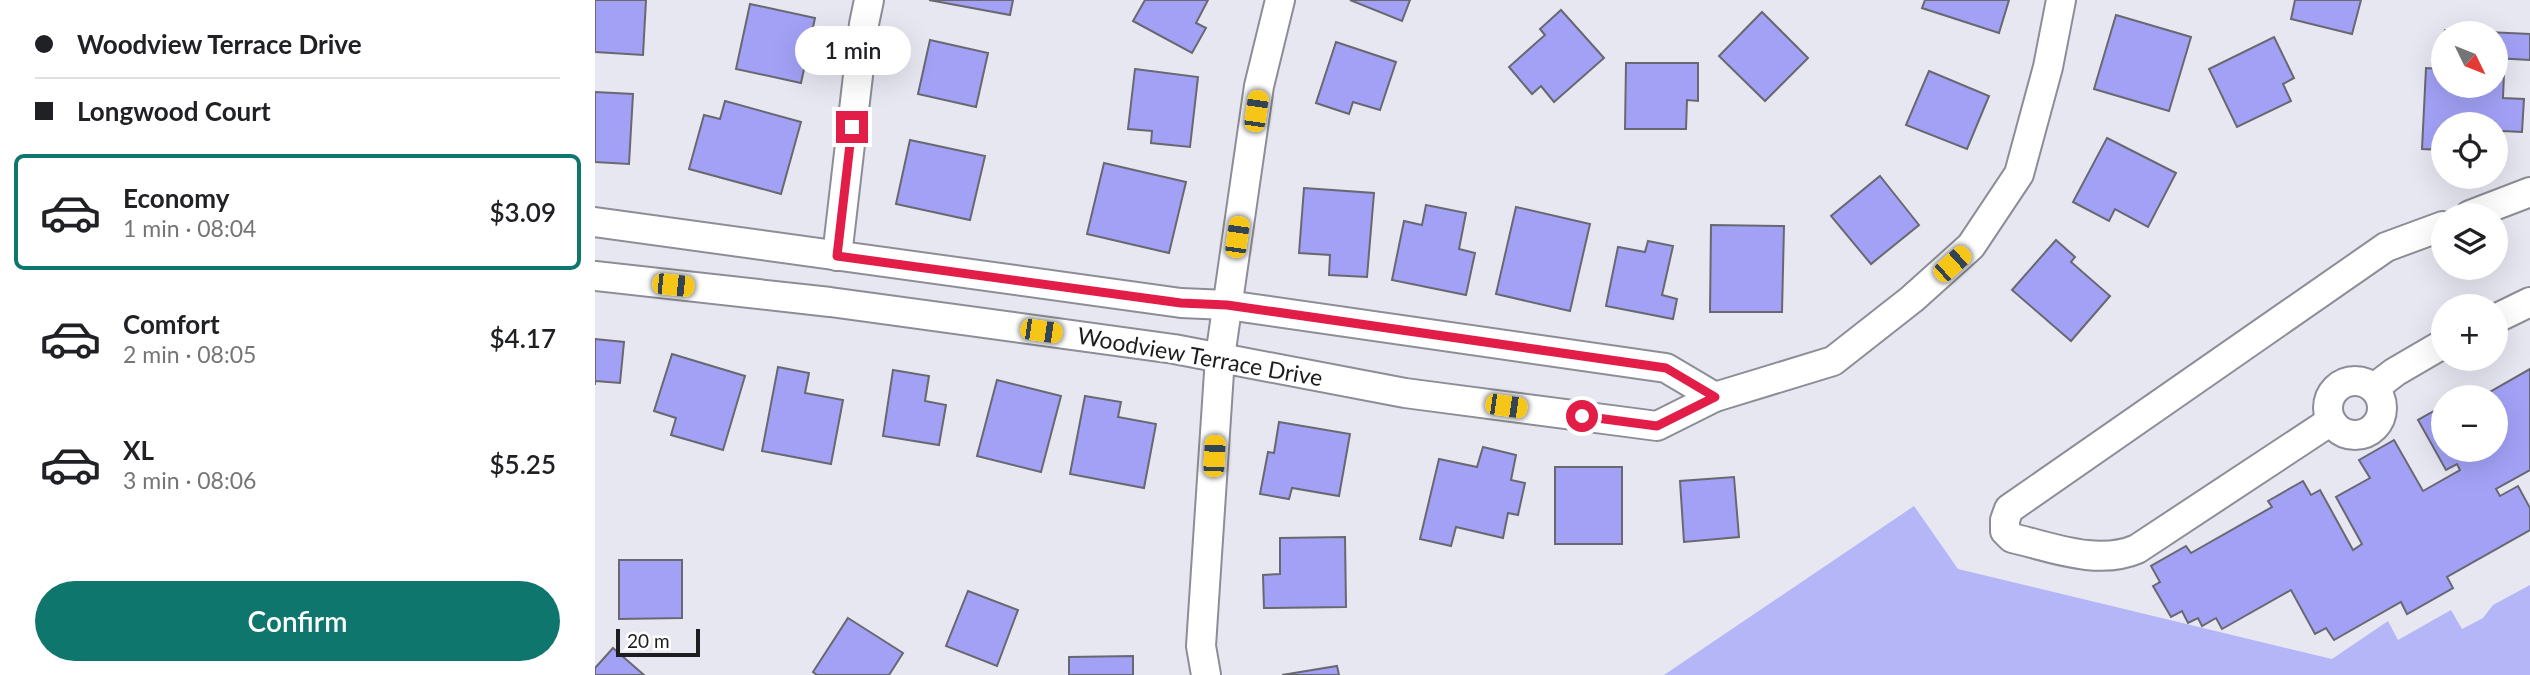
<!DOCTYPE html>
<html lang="en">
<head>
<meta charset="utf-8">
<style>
	body { margin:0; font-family:Lato,sans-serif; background:#f2f2f2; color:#202124; height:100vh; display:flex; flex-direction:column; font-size:26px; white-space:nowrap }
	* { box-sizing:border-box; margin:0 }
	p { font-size:23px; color:#757577 }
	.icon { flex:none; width:38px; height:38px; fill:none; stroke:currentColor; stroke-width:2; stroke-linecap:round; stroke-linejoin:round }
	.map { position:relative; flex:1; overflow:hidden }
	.panel { display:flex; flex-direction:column; background:#fff; width:595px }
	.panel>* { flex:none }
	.hud { display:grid; align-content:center; height:154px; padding:0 35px; background:#fff }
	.needle { width:46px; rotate:133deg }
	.fabs { position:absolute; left:1836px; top:21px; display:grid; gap:14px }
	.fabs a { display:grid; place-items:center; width:77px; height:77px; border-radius:50%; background:#fff; box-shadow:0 7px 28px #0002; font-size:35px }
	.scale { position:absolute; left:21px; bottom:18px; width:84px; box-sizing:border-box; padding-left:7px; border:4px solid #1d1d20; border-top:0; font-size:19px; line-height:24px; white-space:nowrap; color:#1d1d20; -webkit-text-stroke:5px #fff; paint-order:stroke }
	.end { position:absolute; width:32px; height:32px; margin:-16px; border:9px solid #e11d48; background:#fff; box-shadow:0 0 0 4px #fff }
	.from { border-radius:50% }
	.bubble { position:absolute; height:49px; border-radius:24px; background:#fff; box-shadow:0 7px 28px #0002; font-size:23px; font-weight:600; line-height:49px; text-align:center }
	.car { position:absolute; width:21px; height:42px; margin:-21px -10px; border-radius:9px; box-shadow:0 0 5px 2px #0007; background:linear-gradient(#f5c518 24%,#345 0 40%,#f5c518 0 76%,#345 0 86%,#f5c518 0) }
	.hud b { display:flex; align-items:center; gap:24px; height:66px; font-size:26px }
	.hud b+b { border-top:2px solid #e0e0e0 }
	.hud i { width:18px; height:18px; background:#202124 }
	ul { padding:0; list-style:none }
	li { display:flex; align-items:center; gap:21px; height:116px; margin:0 14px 10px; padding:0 21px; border:4px solid transparent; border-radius:10px }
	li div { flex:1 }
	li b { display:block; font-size:26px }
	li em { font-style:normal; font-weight:600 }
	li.on { border-color:#0f766e }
	li>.icon { width:63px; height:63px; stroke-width:1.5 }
	.primary-button { display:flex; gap:14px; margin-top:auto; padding:14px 35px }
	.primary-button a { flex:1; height:80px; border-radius:42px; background:#0f766e; color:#fff; font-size:28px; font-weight:600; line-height:80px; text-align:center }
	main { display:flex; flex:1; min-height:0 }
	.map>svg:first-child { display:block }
	.green { fill:#b5b6f7 }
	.building { fill:#a2a1f6; stroke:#686871; stroke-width:2 }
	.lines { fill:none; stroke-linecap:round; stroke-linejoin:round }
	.minor-casing { stroke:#8c8d96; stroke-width:32 }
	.minor { stroke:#fff; stroke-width:28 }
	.route { stroke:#e11d48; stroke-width:9 }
	.labels { text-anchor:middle; stroke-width:6; stroke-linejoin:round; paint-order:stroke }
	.street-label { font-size:23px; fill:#1d1d20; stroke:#fff }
</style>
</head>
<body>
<main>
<section class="panel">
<div class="hud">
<b><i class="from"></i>Woodview Terrace Drive</b>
<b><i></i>Longwood Court</b>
</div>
<ul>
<li class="on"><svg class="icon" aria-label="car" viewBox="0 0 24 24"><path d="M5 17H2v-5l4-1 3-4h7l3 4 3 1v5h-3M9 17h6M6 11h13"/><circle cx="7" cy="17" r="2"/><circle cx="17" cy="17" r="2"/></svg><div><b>Economy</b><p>1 min · 08:04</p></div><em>$3.09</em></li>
<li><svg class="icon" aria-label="car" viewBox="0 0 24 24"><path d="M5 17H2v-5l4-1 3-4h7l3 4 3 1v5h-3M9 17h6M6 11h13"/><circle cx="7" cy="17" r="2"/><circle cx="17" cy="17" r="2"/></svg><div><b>Comfort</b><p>2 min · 08:05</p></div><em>$4.17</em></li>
<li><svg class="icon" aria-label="car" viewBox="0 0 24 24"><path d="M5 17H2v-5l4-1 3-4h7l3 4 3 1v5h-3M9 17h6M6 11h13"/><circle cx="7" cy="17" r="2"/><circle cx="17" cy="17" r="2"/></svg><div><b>XL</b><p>3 min · 08:06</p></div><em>$5.25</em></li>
</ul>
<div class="primary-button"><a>Confirm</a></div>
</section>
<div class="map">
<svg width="1935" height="675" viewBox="0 0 1935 675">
	<rect width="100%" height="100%" fill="#e6e7f1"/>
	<path class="green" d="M1319,506L1363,569L1737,659L1793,621L1803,640L1856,610L1867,629L1888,618L1898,605L1935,585V675H1069Z"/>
	<g class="building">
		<path d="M0,0H51L48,55L0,52Z"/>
		<path d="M334,0H418L415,15Z"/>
		<path d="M550,0H613L601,23L611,28L597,53L538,21Z"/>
		<path d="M755,0H815L807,21Z"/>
		<path d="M1330,0H1414L1404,33L1327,8Z"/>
		<path d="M1700,0H1766L1757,34L1696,19Z"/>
		<path d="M155,4L220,18L206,83L141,69Z"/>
		<path d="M966,10L1009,58L959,102L946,86L937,94L914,67L950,35L945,29Z"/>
		<path d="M1167,12L1213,58L1170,101L1124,56Z"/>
		<path d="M1521,15L1596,37L1574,111L1499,89Z"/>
		<path d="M1850,30L1935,34V60L1900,58V33H1849Z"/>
		<path d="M1679,37L1699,78L1688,84L1696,101L1642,127L1614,69Z"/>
		<path d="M335,40L393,53L381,107L323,94Z"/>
		<path d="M741,42L801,62L785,110L758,102L754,114L721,103Z"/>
		<path d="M1031,63H1103V101L1092,100L1091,129H1030Z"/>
		<path d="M1848,63V86H1900V73H1909L1908,98L1929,99L1927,132L1907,131L1905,153H1900V124H1848V150L1827,149L1831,68L1848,69Z"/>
		<path d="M540,69L603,77L595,147L556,143L557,131L533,129Z"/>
		<path d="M1334,71L1394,96L1372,149L1311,125Z"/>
		<path d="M0,92L38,94L34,164L0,162Z"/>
		<path d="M130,101L206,122L186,194L94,169L109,115L125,119Z"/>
		<path d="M1512,138L1581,173L1553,227L1520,209L1514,221L1478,202Z"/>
		<path d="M315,140L390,156L375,220L301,204Z"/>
		<path d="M509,163L591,182L574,253L492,234Z"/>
		<path d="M1285,176L1324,225L1276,264L1236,216Z"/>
		<path d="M709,188L779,193L772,277L734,275L735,255L704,253Z"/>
		<path d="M831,205L871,213L864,249L880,253L871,295L797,280L809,221L827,225Z"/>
		<path d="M921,207L995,224L975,311L901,294Z"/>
		<path d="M1116,225L1189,226L1187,312H1115Z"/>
		<path d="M1461,240L1480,257L1476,262L1515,296L1476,341L1417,290Z"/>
		<path d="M1053,241L1078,246L1067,295L1082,299L1078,319L1011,306L1023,247L1050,252Z"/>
		<path d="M0,339L29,342L25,383L0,381V385Z"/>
		<path d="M77,354L150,376L128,450L76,435L81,418L59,411Z"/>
		<path d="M183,367L214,373L210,393L248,400L236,464L167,451Z"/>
		<path d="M1935,369V470L1901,489L1905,496L1923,486L1935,508V530L1852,577L1858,588L1812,614L1806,602L1739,640L1731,628L1720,634L1696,590L1627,629L1621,618L1607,626L1603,618L1593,623L1587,611L1576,617L1558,586L1565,582L1556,566L1591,546L1596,553L1677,507L1673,501L1708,481L1716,495L1725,490L1758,550L1767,544L1741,497L1775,478L1764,460L1799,440L1828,491L1865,470L1862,464L1851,470L1823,420L1848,406V450H1900V397H1886Z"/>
		<path d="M298,370L334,376L330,401L351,405L344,445L288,436Z"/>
		<path d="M402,380L466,396L446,472L382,456Z"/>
		<path d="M490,396L526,402L523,417L561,424L549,488L475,474Z"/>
		<path d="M684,422L755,434L744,496L697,488L694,499L665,494L673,452L679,453Z"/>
		<path d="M888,447L921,455L916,480L930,483L923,515L913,513L908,538L861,527L856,546L825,539L844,459L882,467Z"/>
		<rect x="960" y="467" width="67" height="77"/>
		<path d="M1139,477L1144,537L1089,542L1085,481Z"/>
		<path d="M750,537L751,607L669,608L668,575L685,574V538Z"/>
		<path d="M24,560H87V618L24,619Z"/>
		<path d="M373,591L423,610L402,666L351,646Z"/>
		<path d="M253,618L308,653L294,675H222L218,672Z"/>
		<path d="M18,648L49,675H0V668Z"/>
		<path d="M538,656V675H474V657Z"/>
		<path d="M742,666L744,675H687Z"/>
	</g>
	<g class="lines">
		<g class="minor-casing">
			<g id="minor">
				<path d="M1875,215L1935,192"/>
				<path d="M0,222L586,303L632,305L1071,368L1120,397"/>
				<path d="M242,256L269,24L274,0"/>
				<path d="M0,276L235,302L579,349L810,393L1062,426L1120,397L1238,361L1317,299L1376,246L1424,174L1453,67L1466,0"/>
				<path d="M1900,319L1935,302"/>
				<circle cx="1760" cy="408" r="27"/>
				<path d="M1779,388L1800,372L1848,344"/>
				<path d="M1736,421L1542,549C1503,566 1456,547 1417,538L1410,531V520L1414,509L1791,247L1848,226"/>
				<path d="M611,675L606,646L625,357L664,86L685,0"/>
			</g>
		</g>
		<use href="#minor" class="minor"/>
	</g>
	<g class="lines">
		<path class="route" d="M257,127L242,256L586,303L632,305L1071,368L1120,397L1062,426L987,416"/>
	</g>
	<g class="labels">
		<g class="street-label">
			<text transform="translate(605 357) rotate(10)" y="8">Woodview Terrace Drive</text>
		</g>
	</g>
</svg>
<div class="fabs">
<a><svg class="needle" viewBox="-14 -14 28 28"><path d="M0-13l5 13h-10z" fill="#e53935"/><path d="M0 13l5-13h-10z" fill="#757577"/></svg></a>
<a><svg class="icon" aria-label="locate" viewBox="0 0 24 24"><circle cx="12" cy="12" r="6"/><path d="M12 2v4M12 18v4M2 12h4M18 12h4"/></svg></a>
<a><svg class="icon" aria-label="layers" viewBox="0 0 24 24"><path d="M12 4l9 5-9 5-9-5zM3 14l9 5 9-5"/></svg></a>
<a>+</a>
<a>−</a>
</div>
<div class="scale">20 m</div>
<i class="end from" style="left:987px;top:416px"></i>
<i class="end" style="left:257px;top:127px"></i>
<div class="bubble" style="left:200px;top:26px;width:116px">1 min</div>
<i class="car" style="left:661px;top:111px;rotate:8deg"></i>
<i class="car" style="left:642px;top:237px;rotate:8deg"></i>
<i class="car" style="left:1357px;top:264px;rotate:48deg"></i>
<i class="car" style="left:78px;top:285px;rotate:96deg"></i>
<i class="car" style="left:446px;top:331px;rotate:98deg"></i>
<i class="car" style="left:911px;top:406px;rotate:98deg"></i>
<i class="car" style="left:619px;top:456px;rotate:3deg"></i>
</div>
</main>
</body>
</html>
